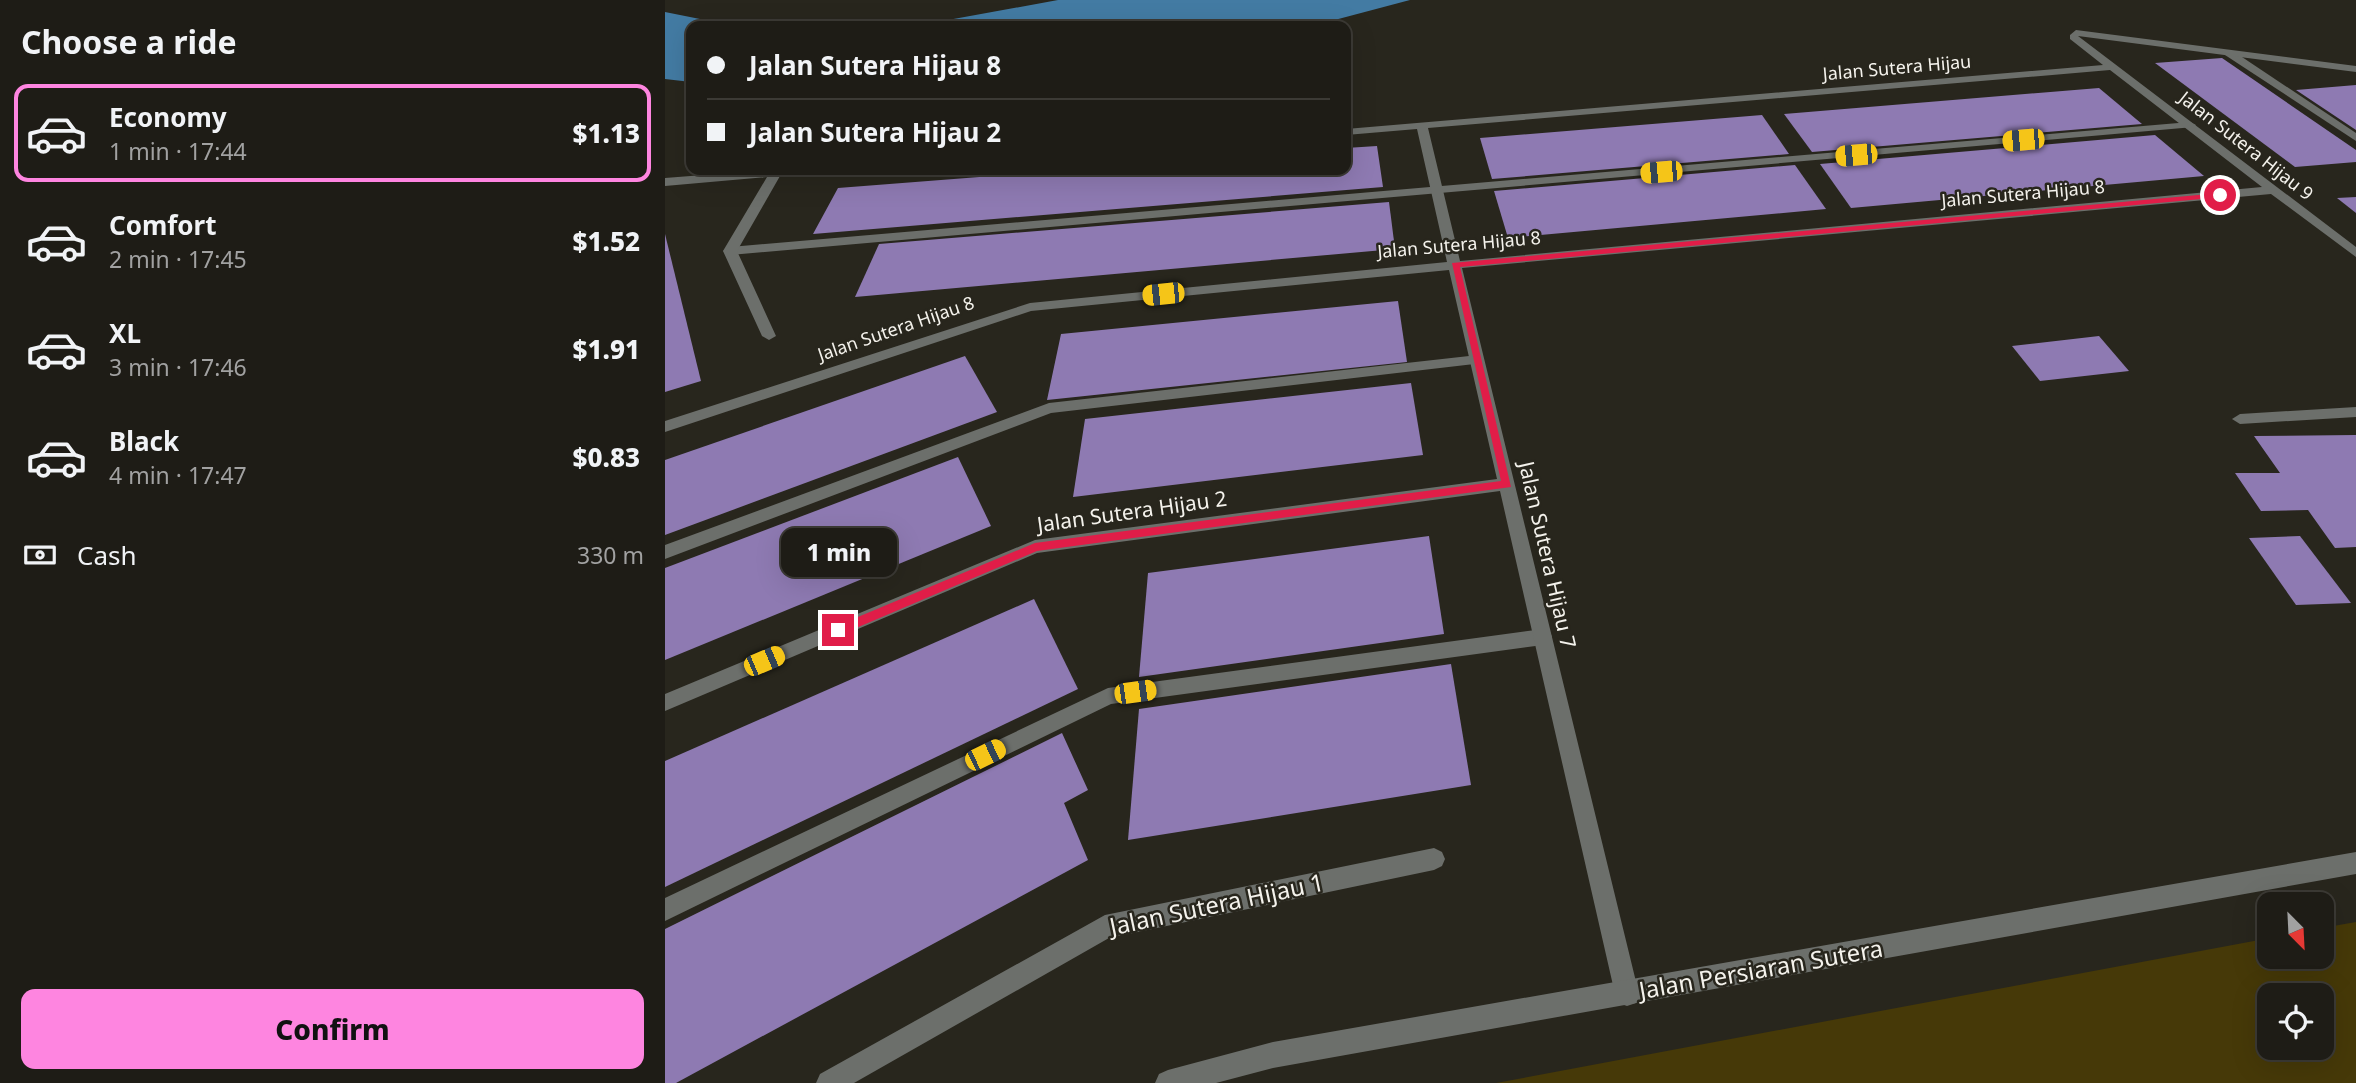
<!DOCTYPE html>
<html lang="en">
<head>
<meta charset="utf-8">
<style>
	body { margin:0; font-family:"Noto Sans",sans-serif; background:#2b2923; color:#f1f3f6; height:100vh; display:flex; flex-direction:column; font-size:26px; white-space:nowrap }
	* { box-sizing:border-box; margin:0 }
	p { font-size:23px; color:#a1a1a1 }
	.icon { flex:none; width:38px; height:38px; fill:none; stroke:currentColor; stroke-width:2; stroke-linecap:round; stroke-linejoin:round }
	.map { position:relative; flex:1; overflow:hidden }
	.drawer { display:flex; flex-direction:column; background:#1e1c16; width:665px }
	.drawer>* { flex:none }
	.guide { position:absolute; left:21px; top:21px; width:665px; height:154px; border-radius:14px; box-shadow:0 7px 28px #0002,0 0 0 2px #3c3a35; display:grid; align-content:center; height:154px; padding:0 21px; background:#1e1c16 }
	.needle { width:46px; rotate:156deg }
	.buttons { position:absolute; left:1592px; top:892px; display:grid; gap:14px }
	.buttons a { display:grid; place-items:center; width:77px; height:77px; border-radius:14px; background:#1e1c16; box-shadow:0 7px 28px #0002,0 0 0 2px #3c3a35; font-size:35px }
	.end { position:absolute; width:32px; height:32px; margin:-16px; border:9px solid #e11d48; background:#fff; box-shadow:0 0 0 4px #fff }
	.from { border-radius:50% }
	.bubble { position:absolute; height:49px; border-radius:14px; background:#1e1c16; box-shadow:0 7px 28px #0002,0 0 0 2px #3c3a35; font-size:23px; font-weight:800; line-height:49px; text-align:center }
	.car { position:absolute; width:21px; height:42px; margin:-21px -10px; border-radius:9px; box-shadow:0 0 5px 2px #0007; background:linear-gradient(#f5c518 24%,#345 0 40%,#f5c518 0 76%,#345 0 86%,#f5c518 0) }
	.guide b { display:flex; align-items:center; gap:24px; height:66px; font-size:26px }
	.guide b+b { border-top:2px solid #3c3a35 }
	.guide i { width:18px; height:18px; background:#f1f3f6 }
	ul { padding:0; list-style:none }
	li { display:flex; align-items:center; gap:21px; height:98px; margin:0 14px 10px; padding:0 7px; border:4px solid transparent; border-radius:14px }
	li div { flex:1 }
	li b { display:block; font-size:26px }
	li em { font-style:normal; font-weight:800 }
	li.current { border-color:#fe85e0 }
	li>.icon { width:63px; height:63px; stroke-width:1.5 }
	h2 { padding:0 21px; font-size:32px; line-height:84px }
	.pay { display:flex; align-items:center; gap:18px; height:77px; padding:0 21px; font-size:26px }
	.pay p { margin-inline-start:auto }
	.primary-button { display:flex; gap:14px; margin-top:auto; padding:14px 21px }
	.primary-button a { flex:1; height:80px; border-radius:14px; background:#fe85e0; color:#111; font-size:28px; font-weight:800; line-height:80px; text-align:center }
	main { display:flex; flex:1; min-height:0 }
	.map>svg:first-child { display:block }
	.green { fill:#463908; fill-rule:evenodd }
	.water { fill:#437ba3 }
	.building { fill:#8e7ab2 }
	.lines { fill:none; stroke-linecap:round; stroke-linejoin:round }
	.service { fill:#6c6f6b; fill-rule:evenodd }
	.minor { fill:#6c6f6b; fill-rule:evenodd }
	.tertiary { fill:#6c6f6b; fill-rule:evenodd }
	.route { fill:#e11d48 }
	.labels { text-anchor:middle; stroke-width:5; stroke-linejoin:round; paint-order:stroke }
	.far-street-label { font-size:18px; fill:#f4f2ec; stroke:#28261d }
	.street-label { font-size:21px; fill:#f4f2ec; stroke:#28261d }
	.near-street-label { font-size:24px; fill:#f4f2ec; stroke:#28261d }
</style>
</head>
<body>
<main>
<section class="drawer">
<h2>Choose a ride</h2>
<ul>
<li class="current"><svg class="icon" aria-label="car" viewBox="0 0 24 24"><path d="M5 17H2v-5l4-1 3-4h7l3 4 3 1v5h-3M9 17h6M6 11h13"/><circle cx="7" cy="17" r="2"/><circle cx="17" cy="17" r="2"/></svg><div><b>Economy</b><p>1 min · 17:44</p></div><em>$1.13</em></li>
<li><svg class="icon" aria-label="car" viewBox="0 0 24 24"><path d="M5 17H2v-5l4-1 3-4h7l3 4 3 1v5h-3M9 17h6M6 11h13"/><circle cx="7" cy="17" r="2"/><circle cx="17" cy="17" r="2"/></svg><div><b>Comfort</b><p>2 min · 17:45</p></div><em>$1.52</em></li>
<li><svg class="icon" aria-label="car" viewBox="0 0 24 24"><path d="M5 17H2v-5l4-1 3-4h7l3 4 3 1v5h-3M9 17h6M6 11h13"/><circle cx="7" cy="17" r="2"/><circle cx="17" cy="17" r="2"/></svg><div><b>XL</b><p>3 min · 17:46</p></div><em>$1.91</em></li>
<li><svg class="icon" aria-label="car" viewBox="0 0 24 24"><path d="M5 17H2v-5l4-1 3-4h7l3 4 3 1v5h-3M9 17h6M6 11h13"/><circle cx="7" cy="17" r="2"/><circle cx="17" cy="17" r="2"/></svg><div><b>Black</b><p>4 min · 17:47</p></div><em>$0.83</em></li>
</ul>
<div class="pay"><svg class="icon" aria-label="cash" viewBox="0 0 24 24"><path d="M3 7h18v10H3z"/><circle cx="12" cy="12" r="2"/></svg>Cash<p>330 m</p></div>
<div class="primary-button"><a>Confirm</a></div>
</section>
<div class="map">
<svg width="1691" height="1083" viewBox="0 0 1691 1083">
	<rect width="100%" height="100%" fill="#28261d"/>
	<path class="green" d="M1691,922V1083H831L1605,938V957H1657V928ZM1605,996H1657V1048H1605Z"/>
	<g class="water">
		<path d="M393,0H745L647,26H250Z"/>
		<path d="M0,12L70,26H26V82L0,79Z"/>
	</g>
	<g class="building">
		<path d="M1557,58L1691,150V162L1630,167L1490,63Z"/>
		<path d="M1691,85V130L1631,90Z"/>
		<path d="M1434,88L1477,124L1147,152L1119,114Z"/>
		<path d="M1097,115L1124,154L827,179L815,138Z"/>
		<path d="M1490,135L1539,176L1186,208L1155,164Z"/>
		<path d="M712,146L718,187L148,234L173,188L406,170H681V148Z"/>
		<path d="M1130,165L1161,209L843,238L829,191Z"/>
		<path d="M1691,197V213L1672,198Z"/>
		<path d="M724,202L730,249L190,297L214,244Z"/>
		<path d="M0,234L36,381L0,392Z"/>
		<path d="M733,301L742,362L382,400L396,334Z"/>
		<path d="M1434,336L1464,371L1375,381L1347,346Z"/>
		<path d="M300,356L332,412L0,535V460Z"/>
		<path d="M746,383L758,455L408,497L420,419Z"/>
		<path d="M1691,435V547L1670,548L1643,510L1596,511L1570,473H1615L1589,436Z"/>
		<path d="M293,457L326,526L0,660V568Z"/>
		<path d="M764,536L779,634L474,677L483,573Z"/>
		<path d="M1635,536L1686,603L1631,605L1584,538Z"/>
		<path d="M369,599L413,689L0,887V761Z"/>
		<path d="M786,664L806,785L463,840L474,709Z"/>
		<path d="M397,733L423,790L399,803L423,860L11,1083H0V929Z"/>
	</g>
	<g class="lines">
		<g class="service">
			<path d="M1560,51H1568L1691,133V141L1560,55Z"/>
			<path d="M1525,122L1531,125L1529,127L65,255L58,251L65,247Z"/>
			<path d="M813,355L818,357V363L386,413L0,559V545L384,403Z"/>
			<path d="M1691,407V417L1575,424L1567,419L1575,414Z"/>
			<path d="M878,629L885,632L887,637L885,642L878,645L446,704L0,921V898L443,688Z"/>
		</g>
		<g class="minor">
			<path d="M1411,30L1691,66V72L1413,36L1691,247V257L1606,194L797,268L974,994L971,1003L962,1006L953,1003L950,994L835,491L372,553L0,711V694L370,540L832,479L784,270L366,311L0,432V421L365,303L782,262L752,129L681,135V129L1438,65L1405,39V35ZM1445,70L1597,187L795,261L763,128Z"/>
			<path d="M103,170H149L143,174L115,176L72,251L111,336L104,340L97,336L58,251L102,177L0,186V178Z"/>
			<path d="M769,848L777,852L780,859L777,866L769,870L444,938L189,1083H151L155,1074L440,915Z"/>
		</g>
		<path class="tertiary" d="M1691,852V874L608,1068L551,1083H490L494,1074L503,1070L608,1042Z"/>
	</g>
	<path class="route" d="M1555,193L1558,197L795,267L846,487L372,551L177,634H169L167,630L169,627L370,543L836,481L787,263Z"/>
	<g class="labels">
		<g class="far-street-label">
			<text transform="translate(1232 68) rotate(-5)" y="6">Jalan Sutera Hijau</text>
			<text transform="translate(1581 146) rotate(38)" y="6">Jalan Sutera Hijau 9</text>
			<text transform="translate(1358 194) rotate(-5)" y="6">Jalan Sutera Hijau 8</text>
			<text transform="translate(794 245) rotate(-5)" y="6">Jalan Sutera Hijau 8</text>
			<text transform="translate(231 329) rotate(-19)" y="6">Jalan Sutera Hijau 8</text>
		</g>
		<g class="street-label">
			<text transform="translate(467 512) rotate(-8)" y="7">Jalan Sutera Hijau 2</text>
			<text transform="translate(882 555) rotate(77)" y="7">Jalan Sutera Hijau 7</text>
		</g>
		<g class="near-street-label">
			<text transform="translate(552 905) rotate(-12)" y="8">Jalan Sutera Hijau 1</text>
			<text transform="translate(1096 970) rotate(-10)" y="8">Jalan Persiaran Sutera</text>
		</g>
	</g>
</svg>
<div class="buttons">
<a><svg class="needle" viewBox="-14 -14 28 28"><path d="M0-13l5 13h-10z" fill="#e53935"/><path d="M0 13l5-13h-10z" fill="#a1a1a1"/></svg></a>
<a><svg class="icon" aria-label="locate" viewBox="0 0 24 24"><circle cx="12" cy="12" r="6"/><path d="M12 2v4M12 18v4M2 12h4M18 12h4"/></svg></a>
</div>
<i class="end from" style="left:1555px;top:195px"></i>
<i class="end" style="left:173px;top:630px"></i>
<div class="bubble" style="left:116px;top:528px;width:116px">1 min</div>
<i class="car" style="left:1358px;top:140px;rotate:265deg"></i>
<i class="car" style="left:1191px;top:155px;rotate:265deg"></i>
<i class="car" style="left:996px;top:172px;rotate:265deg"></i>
<i class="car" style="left:498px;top:294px;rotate:264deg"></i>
<i class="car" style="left:99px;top:661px;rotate:67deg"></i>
<i class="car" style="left:470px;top:692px;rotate:82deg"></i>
<i class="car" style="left:320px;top:755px;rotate:64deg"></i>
<div class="guide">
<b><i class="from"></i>Jalan Sutera Hijau 8</b>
<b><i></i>Jalan Sutera Hijau 2</b>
</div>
</div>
</main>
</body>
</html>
